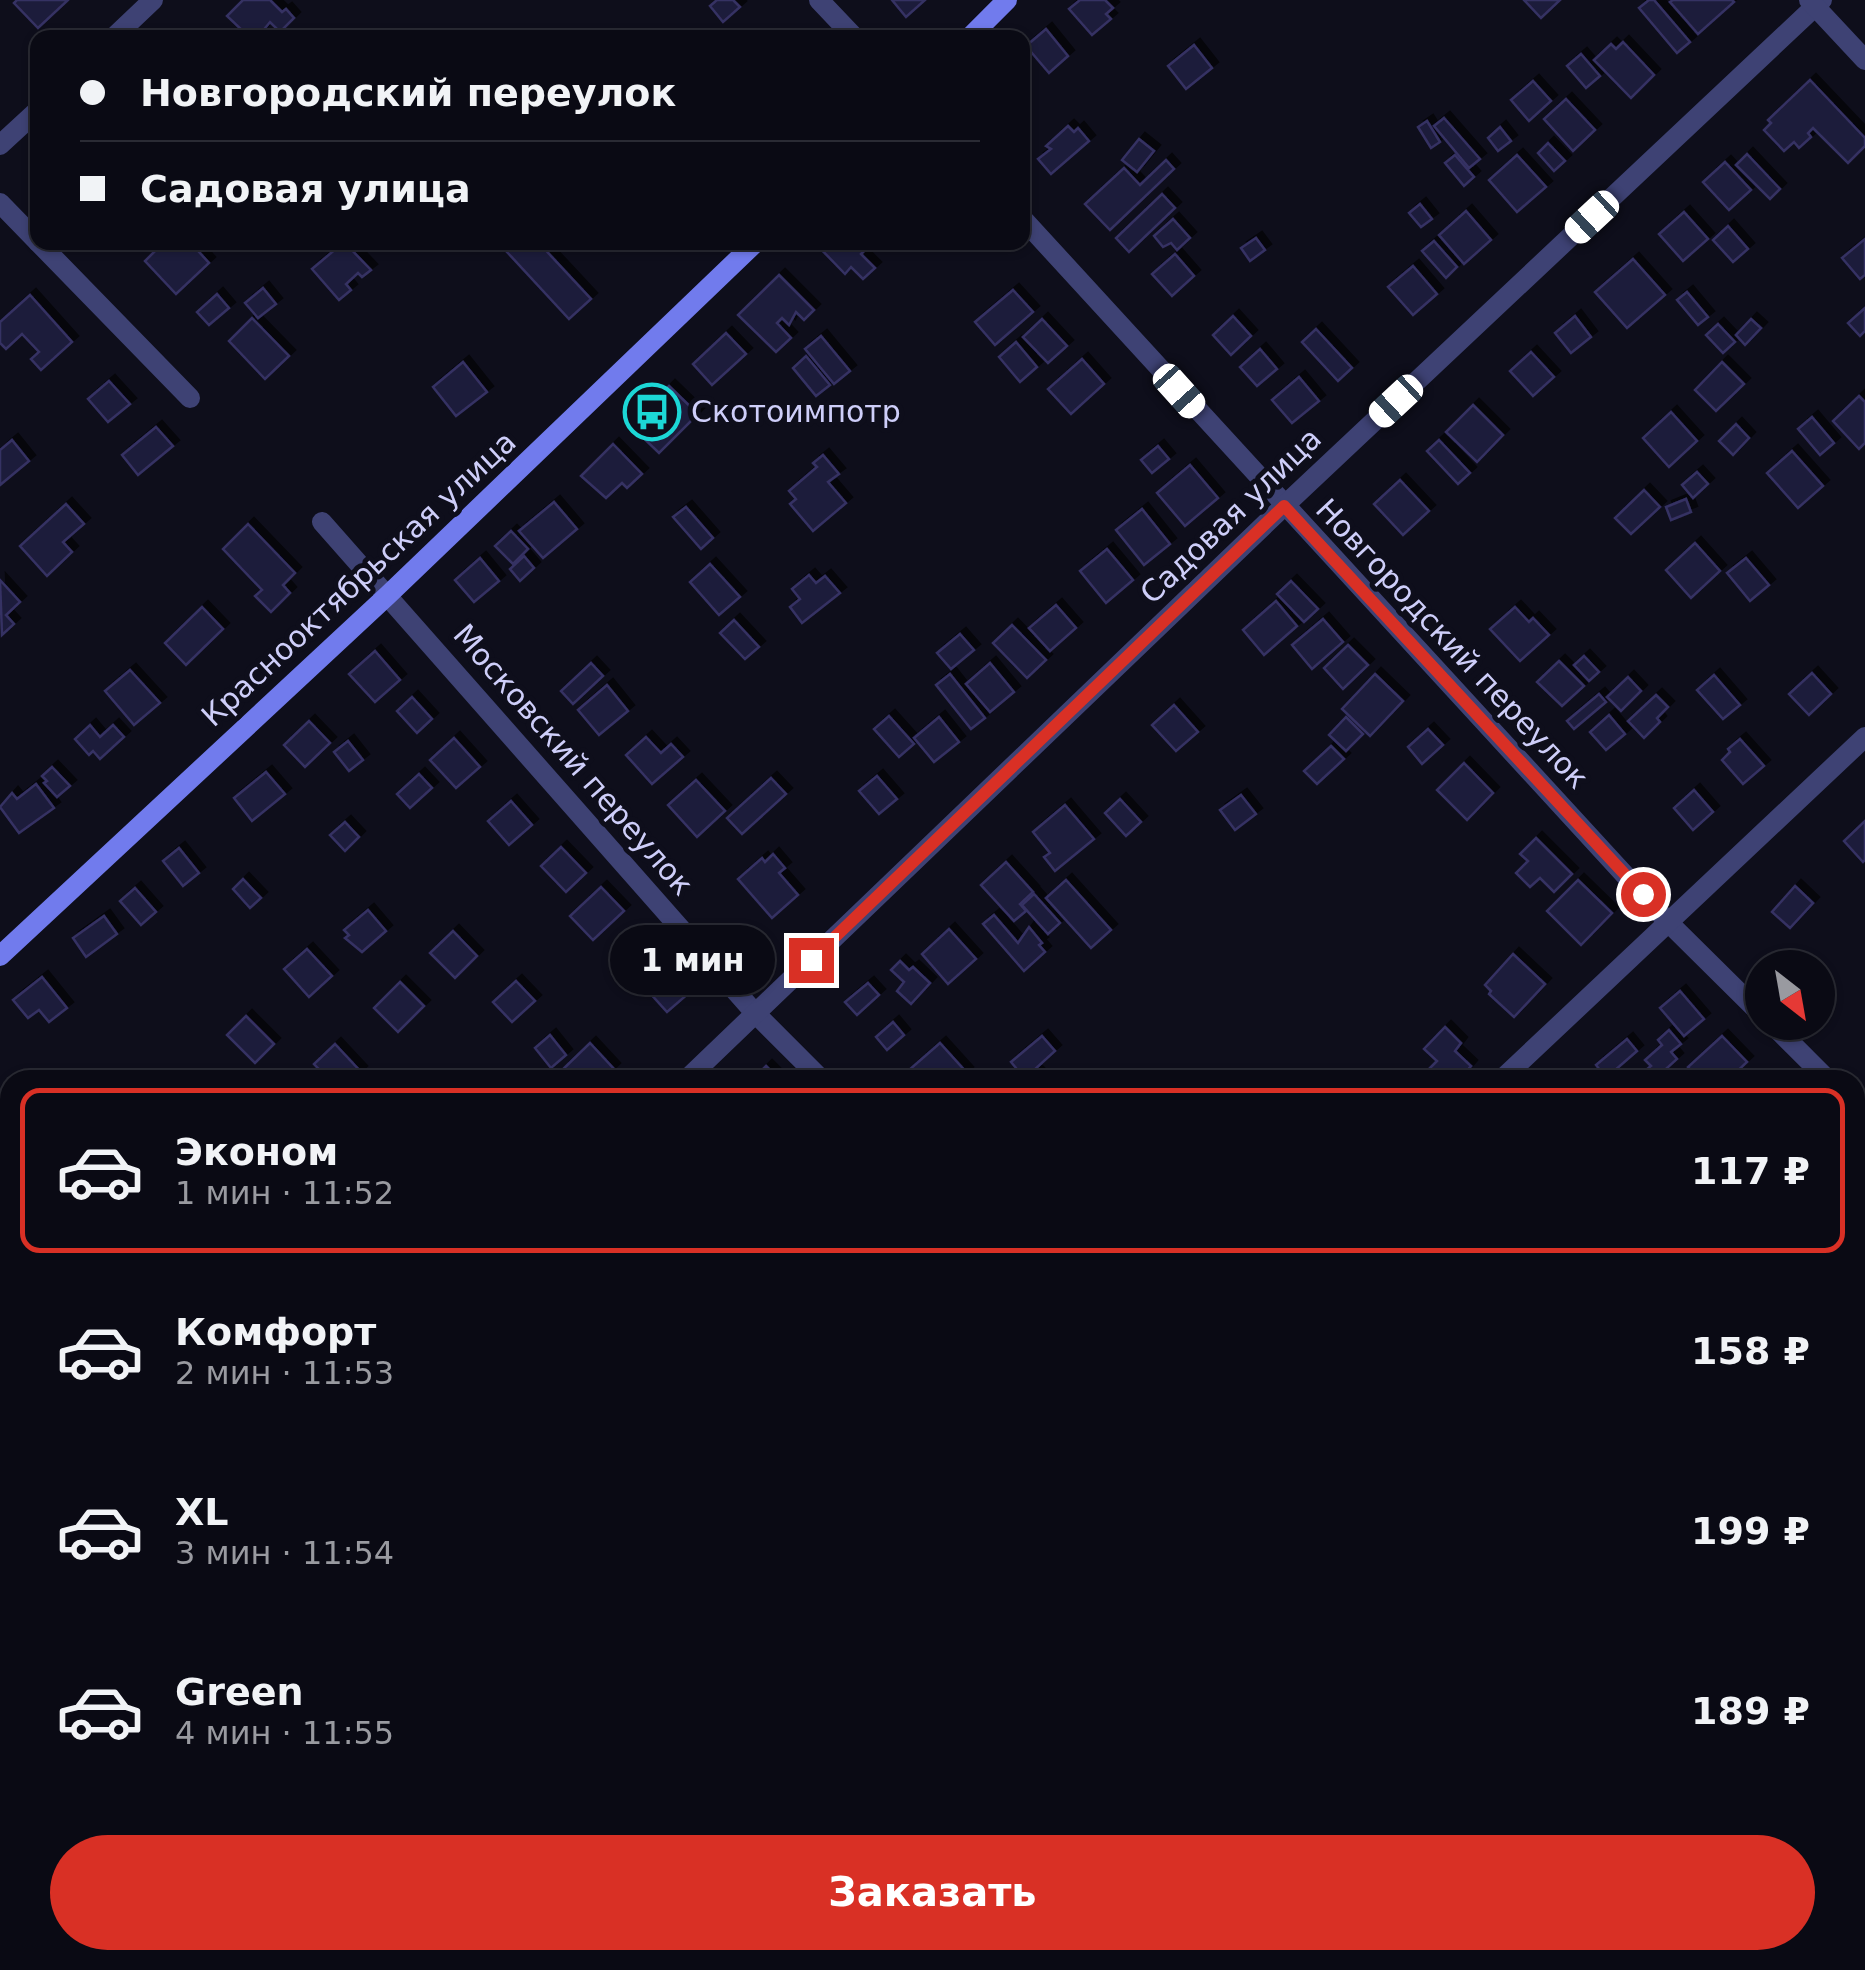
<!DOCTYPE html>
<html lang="ru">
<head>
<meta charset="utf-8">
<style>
	body { margin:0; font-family:"DejaVu Sans",sans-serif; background:#181822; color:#f1f3f6; height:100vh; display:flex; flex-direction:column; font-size:38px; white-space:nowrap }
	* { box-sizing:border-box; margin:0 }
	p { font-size:32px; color:#999aa0 }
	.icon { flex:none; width:55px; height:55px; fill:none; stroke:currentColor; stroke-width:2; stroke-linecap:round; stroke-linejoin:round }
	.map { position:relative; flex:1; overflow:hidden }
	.side { position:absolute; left:0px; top:1070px; width:1865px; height:900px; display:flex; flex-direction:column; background:#0a0a14; border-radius:30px 30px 0 0; box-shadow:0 2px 8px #0004,0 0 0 2px #2a2b34 }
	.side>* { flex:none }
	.banner { position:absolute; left:30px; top:30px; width:1000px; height:220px; border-radius:20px; box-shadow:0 2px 8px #0004,0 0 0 2px #2a2b34; display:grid; align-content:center; height:220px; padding:0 50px; background:#0a0a14 }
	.needle { width:65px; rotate:149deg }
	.tools { position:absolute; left:1745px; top:950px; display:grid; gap:20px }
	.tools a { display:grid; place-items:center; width:90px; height:90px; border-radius:50%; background:#0a0a14; box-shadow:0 2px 8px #0004,0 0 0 2px #2a2b34; font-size:50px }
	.end { position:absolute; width:45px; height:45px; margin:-22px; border:12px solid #d93025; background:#fff; box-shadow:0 0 0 5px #fff }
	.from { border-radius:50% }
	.bubble { position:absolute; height:70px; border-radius:35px; background:#0a0a14; box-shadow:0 2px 8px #0004,0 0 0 2px #2a2b34; font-size:32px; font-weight:700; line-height:70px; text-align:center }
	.car { position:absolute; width:30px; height:60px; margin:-30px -15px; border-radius:12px; box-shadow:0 0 8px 2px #0007; background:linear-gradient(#fff 24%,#345 0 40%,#fff 0 76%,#345 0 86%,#fff 0) }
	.banner b { display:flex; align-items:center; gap:35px; height:95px; font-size:38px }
	.banner b+b { border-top:2px solid #2a2b34 }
	.banner i { width:25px; height:25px; background:#f1f3f6 }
	ul { padding:18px 0 0; list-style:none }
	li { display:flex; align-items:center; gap:30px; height:165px; margin:0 20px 15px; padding:0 30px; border:5px solid transparent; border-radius:20px }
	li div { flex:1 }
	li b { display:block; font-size:38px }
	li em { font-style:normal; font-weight:700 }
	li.selected { border-color:#d93025 }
	li>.icon { width:90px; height:90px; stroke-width:1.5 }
	.button { display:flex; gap:20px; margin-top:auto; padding:20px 50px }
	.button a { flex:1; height:115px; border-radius:60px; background:#d93025; color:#fff; font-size:40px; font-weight:700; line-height:115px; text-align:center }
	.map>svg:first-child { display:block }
	.building { fill:#1f1c3a; stroke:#353163; stroke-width:2.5; filter:url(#shadow) }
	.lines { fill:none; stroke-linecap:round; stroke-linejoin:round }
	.minor { stroke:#3e4274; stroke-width:20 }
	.tertiary { stroke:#3e4274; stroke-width:20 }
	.secondary { stroke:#717bed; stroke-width:20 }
	.route { stroke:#d93025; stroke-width:12 }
	.labels { text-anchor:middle; stroke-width:10; stroke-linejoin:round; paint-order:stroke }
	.poi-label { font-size:30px; fill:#cecef9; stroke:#0e0e1b; text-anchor:start }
	.street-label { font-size:30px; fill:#cecef9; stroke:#0e0e1b }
</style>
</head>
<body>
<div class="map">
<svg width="1865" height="1970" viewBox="0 0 1865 1970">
	<defs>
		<filter id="shadow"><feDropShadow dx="6" dy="-6" stdDeviation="0" flood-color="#0009"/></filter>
	</defs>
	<rect width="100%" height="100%" fill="#0e0e1b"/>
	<g class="building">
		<path d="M17,0H68L38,28L14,3Z"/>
		<path d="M243,0H270L282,12L286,9L294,18L280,32L270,22L257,38H240L245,33L227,16Z"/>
		<path d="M717,0H733L740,7L723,22L710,6Z"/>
		<path d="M892,0H925L906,17Z"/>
		<path d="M1080,0H1105L1113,8L1106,14L1111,19L1092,35L1069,9Z"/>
		<path d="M1524,0H1560L1541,18Z"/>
		<path d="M1649,0H1654L1690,42L1677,53L1639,8Z"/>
		<path d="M1673,0H1732L1734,2L1698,34L1670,2Z"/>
		<path d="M1046,29L1068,56L1049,73L1026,46Z"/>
		<path d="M1623,42L1654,75L1631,98L1594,60L1611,44L1616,49Z"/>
		<path d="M1194,45L1212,68L1186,89L1168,66Z"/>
		<path d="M1581,54L1600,76L1586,88L1567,66Z"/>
		<path d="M1810,80L1865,138V146L1848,163L1813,128L1808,133L1811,137L1799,148L1794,142L1784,151L1764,130L1771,123L1768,120Z"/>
		<path d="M1533,81L1551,101L1529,121L1511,100Z"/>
		<path d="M1566,99L1595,130L1573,151L1544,119Z"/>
		<path d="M1444,118L1480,159L1469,168L1434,126Z"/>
		<path d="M1427,121L1440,142L1431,148L1418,127Z"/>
		<path d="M1068,126L1074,132L1078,128L1089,141L1051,174L1038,159L1051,149L1046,146Z"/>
		<path d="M1500,127L1511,141L1498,151L1488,138Z"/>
		<path d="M1139,139L1154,151L1137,172L1122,160Z"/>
		<path d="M1548,143L1565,161L1554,171L1538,153Z"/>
		<path d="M1747,154L1780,189L1770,199L1736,165Z"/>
		<path d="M1455,155L1474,177L1464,186L1445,163Z"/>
		<path d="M1517,155L1546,187L1517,212L1489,180Z"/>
		<path d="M1166,160L1174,169L1110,230L1085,204L1124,168L1140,185Z"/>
		<path d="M1725,162L1751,190L1729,210L1703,182Z"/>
		<path d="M1162,194L1175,208L1129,252L1116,238Z"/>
		<path d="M1420,204L1432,219L1421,227L1409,213Z"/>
		<path d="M1466,211L1491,240L1464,264L1439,235Z"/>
		<path d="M1684,212L1708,239L1683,261L1659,234Z"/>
		<path d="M1173,219L1190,238L1177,250L1171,243L1163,247L1154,236Z"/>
		<path d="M1728,226L1748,249L1733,262L1713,240Z"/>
		<path d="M1256,238L1265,250L1250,261L1241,248Z"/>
		<path d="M1865,239V275L1860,279L1842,258Z"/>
		<path d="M1434,241L1457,267L1446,278L1422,251Z"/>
		<path d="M164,242H190L209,263L176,294L145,261Z"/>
		<path d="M344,242L371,270L362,277L358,273L346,284L351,290L339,300L312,269Z"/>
		<path d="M517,242H538L591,299L569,319L507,252Z"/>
		<path d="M859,242L866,249L861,254L875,268L863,279L851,267L845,274L816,244Z"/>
		<path d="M1175,254L1194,276L1172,296L1152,274Z"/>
		<path d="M1633,259L1665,295L1627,328L1595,292Z"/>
		<path d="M1413,266L1437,294L1413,315L1388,287Z"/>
		<path d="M779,275L814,310L804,320L796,312L789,325L782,318L777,323L791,338L776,352L738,315Z"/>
		<path d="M263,288L276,304L258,318L245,303Z"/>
		<path d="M1013,290L1033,312L995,345L975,322Z"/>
		<path d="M1687,292L1708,317L1698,325L1677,300Z"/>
		<path d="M217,294L229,308L209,325L197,312Z"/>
		<path d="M30,295L72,342L41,370L31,359L39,352L22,334L6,349L0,343V322Z"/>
		<path d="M1865,308V331L1860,336L1848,323Z"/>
		<path d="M1233,316L1251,336L1231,355L1213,335Z"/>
		<path d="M1575,316L1591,337L1571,353L1555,333Z"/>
		<path d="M252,318L289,356L265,379L229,341Z"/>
		<path d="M1042,319L1067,346L1048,363L1023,337Z"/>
		<path d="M1751,319L1761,328L1745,345L1736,335Z"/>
		<path d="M1718,324L1735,342L1723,353L1706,335Z"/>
		<path d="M1316,329L1352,368L1338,381L1302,342Z"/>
		<path d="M726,333L746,354L712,385L693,364Z"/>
		<path d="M821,336L850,371L834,384L805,349Z"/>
		<path d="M1016,342L1037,367L1020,382L999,357Z"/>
		<path d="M1260,349L1277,369L1257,386L1240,367Z"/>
		<path d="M1531,352L1554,377L1533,396L1510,371Z"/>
		<path d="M806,356L830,385L816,396L793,368Z"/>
		<path d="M1082,359L1104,384L1071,414L1048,389Z"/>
		<path d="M463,362L487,392L456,416L433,387Z"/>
		<path d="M1722,362L1744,384L1716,411L1695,390Z"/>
		<path d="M1299,377L1319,401L1292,423L1272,400Z"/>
		<path d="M109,381L130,404L108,422L88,399Z"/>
		<path d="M669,386L698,414L659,453L630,425Z"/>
		<path d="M1859,396L1865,402V443L1859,449L1833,421Z"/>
		<path d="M1473,405L1503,435L1477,462L1446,432Z"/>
		<path d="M1671,412L1697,441L1669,467L1643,438Z"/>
		<path d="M1812,417L1834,443L1820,455L1798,429Z"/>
		<path d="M1736,424L1749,438L1733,455L1719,441Z"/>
		<path d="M156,427L173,446L138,475L122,455Z"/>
		<path d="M12,440L29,461L0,485V450Z"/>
		<path d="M1439,440L1470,473L1458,484L1427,451Z"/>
		<path d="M613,444L642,474L627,488L622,483L606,498L581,476Z"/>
		<path d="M1158,446L1169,459L1152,473L1141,460Z"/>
		<path d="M1792,451L1823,486L1798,508L1767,473Z"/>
		<path d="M823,455L839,474L828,482L846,503L813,531L790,504L796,499L789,491L817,467L813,463Z"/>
		<path d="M1190,465L1218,498L1185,526L1157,493Z"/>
		<path d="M1697,472L1708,484L1693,498L1682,485Z"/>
		<path d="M1400,480L1429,511L1403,535L1374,504Z"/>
		<path d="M1644,490L1660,507L1631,534L1615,518Z"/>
		<path d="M1686,499L1691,512L1671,520L1666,507Z"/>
		<path d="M554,502L577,529L543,558L519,531Z"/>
		<path d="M66,504L84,524L63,542L72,552L47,576L20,546Z"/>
		<path d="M686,507L713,538L701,549L673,517Z"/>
		<path d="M1142,509L1170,544L1144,565L1116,530Z"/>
		<path d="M248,524L295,573L283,585L290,593L271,612L255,596L262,590L223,549Z"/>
		<path d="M511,531L528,549L513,564L495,546Z"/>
		<path d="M1695,543L1720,571L1691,598L1666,570Z"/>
		<path d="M1107,549L1133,580L1106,603L1080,571Z"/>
		<path d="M524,556L534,568L520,581L510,569Z"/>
		<path d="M480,558L499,581L474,602L455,580Z"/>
		<path d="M1746,558L1769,585L1750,601L1727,573Z"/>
		<path d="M710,564L740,597L719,615L690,582Z"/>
		<path d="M809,575L816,583L825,576L840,593L802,623L790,607L800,599L792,589Z"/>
		<path d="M0,580L20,602L6,615L14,624L2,635Z"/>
		<path d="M1291,581L1318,609L1304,622L1277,594Z"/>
		<path d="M1276,601L1297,626L1264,655L1243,630Z"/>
		<path d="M1056,605L1076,628L1050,651L1029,628Z"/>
		<path d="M202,607L223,629L186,665L165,643Z"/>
		<path d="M1515,607L1529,622L1533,618L1549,635L1520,661L1490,629Z"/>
		<path d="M1323,619L1343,642L1312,669L1292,645Z"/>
		<path d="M734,620L759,647L745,659L720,633Z"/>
		<path d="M1012,625L1046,660L1027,678L993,643Z"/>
		<path d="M960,634L974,650L951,669L937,653Z"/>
		<path d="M1348,645L1368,665L1343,689L1324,668Z"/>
		<path d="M375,651L400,680L375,702L349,674Z"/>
		<path d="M1584,656L1599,672L1589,681L1574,665Z"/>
		<path d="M1559,661L1584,686L1562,706L1537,682Z"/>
		<path d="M591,663L603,676L573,704L561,691Z"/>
		<path d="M990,663L1014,692L990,712L966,684Z"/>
		<path d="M130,670L160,703L134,725L105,691Z"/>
		<path d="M1812,673L1831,694L1809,715L1789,694Z"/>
		<path d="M950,674L985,718L971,729L936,685Z"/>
		<path d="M1375,674L1403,701L1370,736L1342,709Z"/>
		<path d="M1714,675L1740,705L1723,719L1697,690Z"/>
		<path d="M1628,677L1641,691L1621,711L1607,697Z"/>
		<path d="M607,685L628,711L599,735L578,710Z"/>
		<path d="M1599,694L1606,702L1574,729L1567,721Z"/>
		<path d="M1656,695L1668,707L1657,718L1660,722L1644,738L1628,721Z"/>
		<path d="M412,697L432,719L417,733L397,711Z"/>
		<path d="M1174,705L1198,732L1176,751L1152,725Z"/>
		<path d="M1609,715L1625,734L1606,750L1590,732Z"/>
		<path d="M889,716L914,744L899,757L874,729Z"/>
		<path d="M939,717L959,742L934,762L914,738Z"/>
		<path d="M1346,717L1363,734L1346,751L1329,735Z"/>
		<path d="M309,721L330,743L305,767L284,745Z"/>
		<path d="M90,725L100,737L113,725L124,737L100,759L93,751L89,755L75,739Z"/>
		<path d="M1428,729L1443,745L1422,764L1408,747Z"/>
		<path d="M646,737L661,753L671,744L683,757L652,784L626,755Z"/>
		<path d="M454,738L480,767L456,788L430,760Z"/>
		<path d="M1740,739L1764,766L1743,784L1722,760L1730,752L1728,749Z"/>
		<path d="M348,741L363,760L349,771L334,752Z"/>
		<path d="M1331,746L1344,759L1317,784L1304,771Z"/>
		<path d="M1464,763L1493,793L1467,820L1437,790Z"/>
		<path d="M52,767L70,786L57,797L44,783L47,781L42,776Z"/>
		<path d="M266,772L285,794L252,821L234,798Z"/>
		<path d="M419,774L432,788L410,808L397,794Z"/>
		<path d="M877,776L897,799L879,814L859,791Z"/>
		<path d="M771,778L786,794L742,834L727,818Z"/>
		<path d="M696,780L725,811L697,837L668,805Z"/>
		<path d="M36,784L54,808L19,833L0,807L12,793L17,799Z"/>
		<path d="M1694,790L1713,812L1693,830L1674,808Z"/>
		<path d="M1241,795L1256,814L1235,830L1220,810Z"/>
		<path d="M1120,799L1141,822L1126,836L1105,813Z"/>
		<path d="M511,801L532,825L509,845L488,821Z"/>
		<path d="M1065,805L1094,839L1055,871L1044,857L1050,853L1033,832Z"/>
		<path d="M1865,821V860L1863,862L1844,841Z"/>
		<path d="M345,822L359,837L345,851L330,835Z"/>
		<path d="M1536,838L1572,874L1554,892L1540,878L1530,887L1516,873L1528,861L1520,854Z"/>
		<path d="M561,847L586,873L566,892L541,866Z"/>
		<path d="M179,848L199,873L183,886L163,861Z"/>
		<path d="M773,854L785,868L779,873L798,895L772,918L738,879L762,858L765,862Z"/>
		<path d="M1006,862L1033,892L1020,904L1026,911L1014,921L981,885Z"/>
		<path d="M243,879L261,898L250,908L233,889Z"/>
		<path d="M1066,880L1111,930L1091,948L1046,898Z"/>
		<path d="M1578,880L1612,913L1581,945L1547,911Z"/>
		<path d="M1795,886L1813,903L1790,928L1772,912Z"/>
		<path d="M601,887L624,911L593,940L570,916Z"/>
		<path d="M135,888L156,912L141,925L120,901Z"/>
		<path d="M1034,894L1060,923L1048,934L1022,905Z"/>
		<path d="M368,910L386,931L362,952L345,938L349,935L344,930Z"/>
		<path d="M994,915L1018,943L1029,927L1042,943L1039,945L1045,952L1024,971L983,924Z"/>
		<path d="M104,916L117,934L86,957L73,938Z"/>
		<path d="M949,929L976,959L948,984L922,954Z"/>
		<path d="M453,931L477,956L455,978L430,953Z"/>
		<path d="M307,949L332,976L309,997L284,969Z"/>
		<path d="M1513,954L1545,984L1514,1017L1489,994L1491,991L1485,985Z"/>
		<path d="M900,961L909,970L913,967L930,983L911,1004L897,991L904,982L891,970Z"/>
		<path d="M671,973L689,993L667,1012L649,992Z"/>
		<path d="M42,977L67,1008L49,1022L39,1010L28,1018L13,1000Z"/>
		<path d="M516,981L535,1001L512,1022L493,1002Z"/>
		<path d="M400,982L424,1006L398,1032L374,1008Z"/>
		<path d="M868,983L879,995L857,1015L845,1002Z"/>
		<path d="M1680,991L1704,1019L1684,1036L1660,1008Z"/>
		<path d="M246,1016L274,1044L255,1063L227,1035Z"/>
		<path d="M893,1022L904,1035L887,1050L876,1037Z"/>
		<path d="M1445,1027L1461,1043L1455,1051L1471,1066L1459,1080H1434L1426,1072L1437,1061L1424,1049Z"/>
		<path d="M1669,1030L1681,1044L1671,1052L1677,1059L1654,1080L1646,1070L1651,1066L1645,1060L1662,1045L1658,1040Z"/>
		<path d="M550,1035L566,1055L551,1068L535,1048Z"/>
		<path d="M1042,1036L1055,1051L1034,1070L1038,1074L1026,1080L1011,1062Z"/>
		<path d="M1722,1036L1747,1062L1728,1080H1700L1688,1067Z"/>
		<path d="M1627,1039L1637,1051L1606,1078L1596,1065Z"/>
		<path d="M590,1043L614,1069L603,1080H566L559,1073Z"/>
		<path d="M940,1043L967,1073L959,1080H919L909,1070Z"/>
		<path d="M335,1044L361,1072L352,1080H329L314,1064Z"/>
		<path d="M766,1066L780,1080H752Z"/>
		<path d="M1865,1249V1283L1855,1272V1258Z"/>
		<path d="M10,1337V1378L7,1380L0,1372V1346Z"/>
		<path d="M10,1406V1426L0,1435V1416Z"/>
		<path d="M1855,1625L1865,1636V1669L1859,1675L1855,1670Z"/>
		<path d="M1865,1932V1960L1854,1970H1843L1834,1961L1855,1960V1941Z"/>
		<path d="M810,1960H819L827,1970H798Z"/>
		<path d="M1010,1960H1079L1088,1970H1018Z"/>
		<path d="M1489,1960H1514L1523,1970H1478Z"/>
		<path d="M1761,1960H1803L1809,1967L1805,1970H1765L1758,1963Z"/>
	</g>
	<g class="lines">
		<g class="minor">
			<path d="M819,0L855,38"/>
			<path d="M113,38L153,0"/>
			<path d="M0,145L38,110"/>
			<path d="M0,203L38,242"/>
			<path d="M1022,218L1668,922L1762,1015"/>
			<path d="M38,242L190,398"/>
			<path d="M322,522L755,1013L822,1080"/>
			<path d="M1770,1022L1828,1080"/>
			<path d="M686,1080L1284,506L1822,0"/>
			<path d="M1501,1080L1865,737"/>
			<path d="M1855,1106L1865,1116"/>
			<path d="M0,1267L10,1277"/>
			<path d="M1855,1527L1865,1518"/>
			<path d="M0,1757L10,1746"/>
			<path d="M665,1960L674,1970"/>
			<path d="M1681,1960L1690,1970"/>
			<path d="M583,1970L593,1960"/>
			<path d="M1393,1970L1404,1960"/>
		</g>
		<path class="tertiary" d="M1809,0L1865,60"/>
		<g class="secondary">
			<path d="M969,38L1007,0"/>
			<path d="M0,956L388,595L756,242"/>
		</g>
	</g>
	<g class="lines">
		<path class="route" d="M811,960L1284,506L1643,894"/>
	</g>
	<defs>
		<g id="bus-ring" transform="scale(2.875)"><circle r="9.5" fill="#0e0e1b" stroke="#1cd7d6" stroke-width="1.5"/><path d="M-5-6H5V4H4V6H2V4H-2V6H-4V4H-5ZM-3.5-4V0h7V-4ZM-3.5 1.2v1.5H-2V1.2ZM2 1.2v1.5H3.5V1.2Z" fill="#1cd7d6"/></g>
	</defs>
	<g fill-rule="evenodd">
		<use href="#bus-ring" x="652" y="412"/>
	</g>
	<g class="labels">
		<g class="poi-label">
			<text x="691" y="422">Скотоимпотр</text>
		</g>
		<g class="street-label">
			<text transform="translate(1231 516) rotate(-44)" y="10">Садовая улица</text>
			<text transform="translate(359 579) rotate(-43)" y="10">Краснооктябрьская улица</text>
			<text transform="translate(1452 644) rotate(47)" y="10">Новгородский переулок</text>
			<text transform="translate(573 760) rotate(49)" y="10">Московский переулок</text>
		</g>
	</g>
</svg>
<div class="tools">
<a><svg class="needle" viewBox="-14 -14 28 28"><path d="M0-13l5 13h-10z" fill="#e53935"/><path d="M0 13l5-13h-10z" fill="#999aa0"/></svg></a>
</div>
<i class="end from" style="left:1643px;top:894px"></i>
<i class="end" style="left:811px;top:960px"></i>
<div class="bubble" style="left:610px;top:925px;width:165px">1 мин</div>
<i class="car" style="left:1592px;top:217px;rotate:227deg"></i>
<i class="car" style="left:1179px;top:391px;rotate:138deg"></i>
<i class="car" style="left:1396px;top:401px;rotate:227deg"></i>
<div class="banner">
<b><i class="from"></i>Новгородский переулок</b>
<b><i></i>Садовая улица</b>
</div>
<section class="side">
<ul>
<li class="selected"><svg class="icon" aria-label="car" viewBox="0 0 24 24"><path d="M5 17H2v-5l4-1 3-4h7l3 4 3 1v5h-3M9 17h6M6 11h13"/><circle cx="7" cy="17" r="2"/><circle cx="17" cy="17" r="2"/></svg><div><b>Эконом</b><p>1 мин · 11:52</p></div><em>117 ₽</em></li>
<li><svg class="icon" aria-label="car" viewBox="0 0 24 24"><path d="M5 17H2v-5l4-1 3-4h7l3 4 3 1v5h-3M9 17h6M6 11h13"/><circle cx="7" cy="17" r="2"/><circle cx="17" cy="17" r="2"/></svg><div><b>Комфорт</b><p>2 мин · 11:53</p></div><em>158 ₽</em></li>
<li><svg class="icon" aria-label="car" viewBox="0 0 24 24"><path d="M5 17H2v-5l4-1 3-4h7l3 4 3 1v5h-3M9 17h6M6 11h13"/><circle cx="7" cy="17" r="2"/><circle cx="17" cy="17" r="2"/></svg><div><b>XL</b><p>3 мин · 11:54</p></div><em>199 ₽</em></li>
<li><svg class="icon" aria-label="car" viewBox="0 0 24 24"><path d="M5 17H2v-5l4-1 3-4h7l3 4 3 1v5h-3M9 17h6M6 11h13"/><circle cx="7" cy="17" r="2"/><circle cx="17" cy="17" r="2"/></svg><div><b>Green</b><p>4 мин · 11:55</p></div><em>189 ₽</em></li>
</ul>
<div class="button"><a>Заказать</a></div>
</section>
</div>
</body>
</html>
